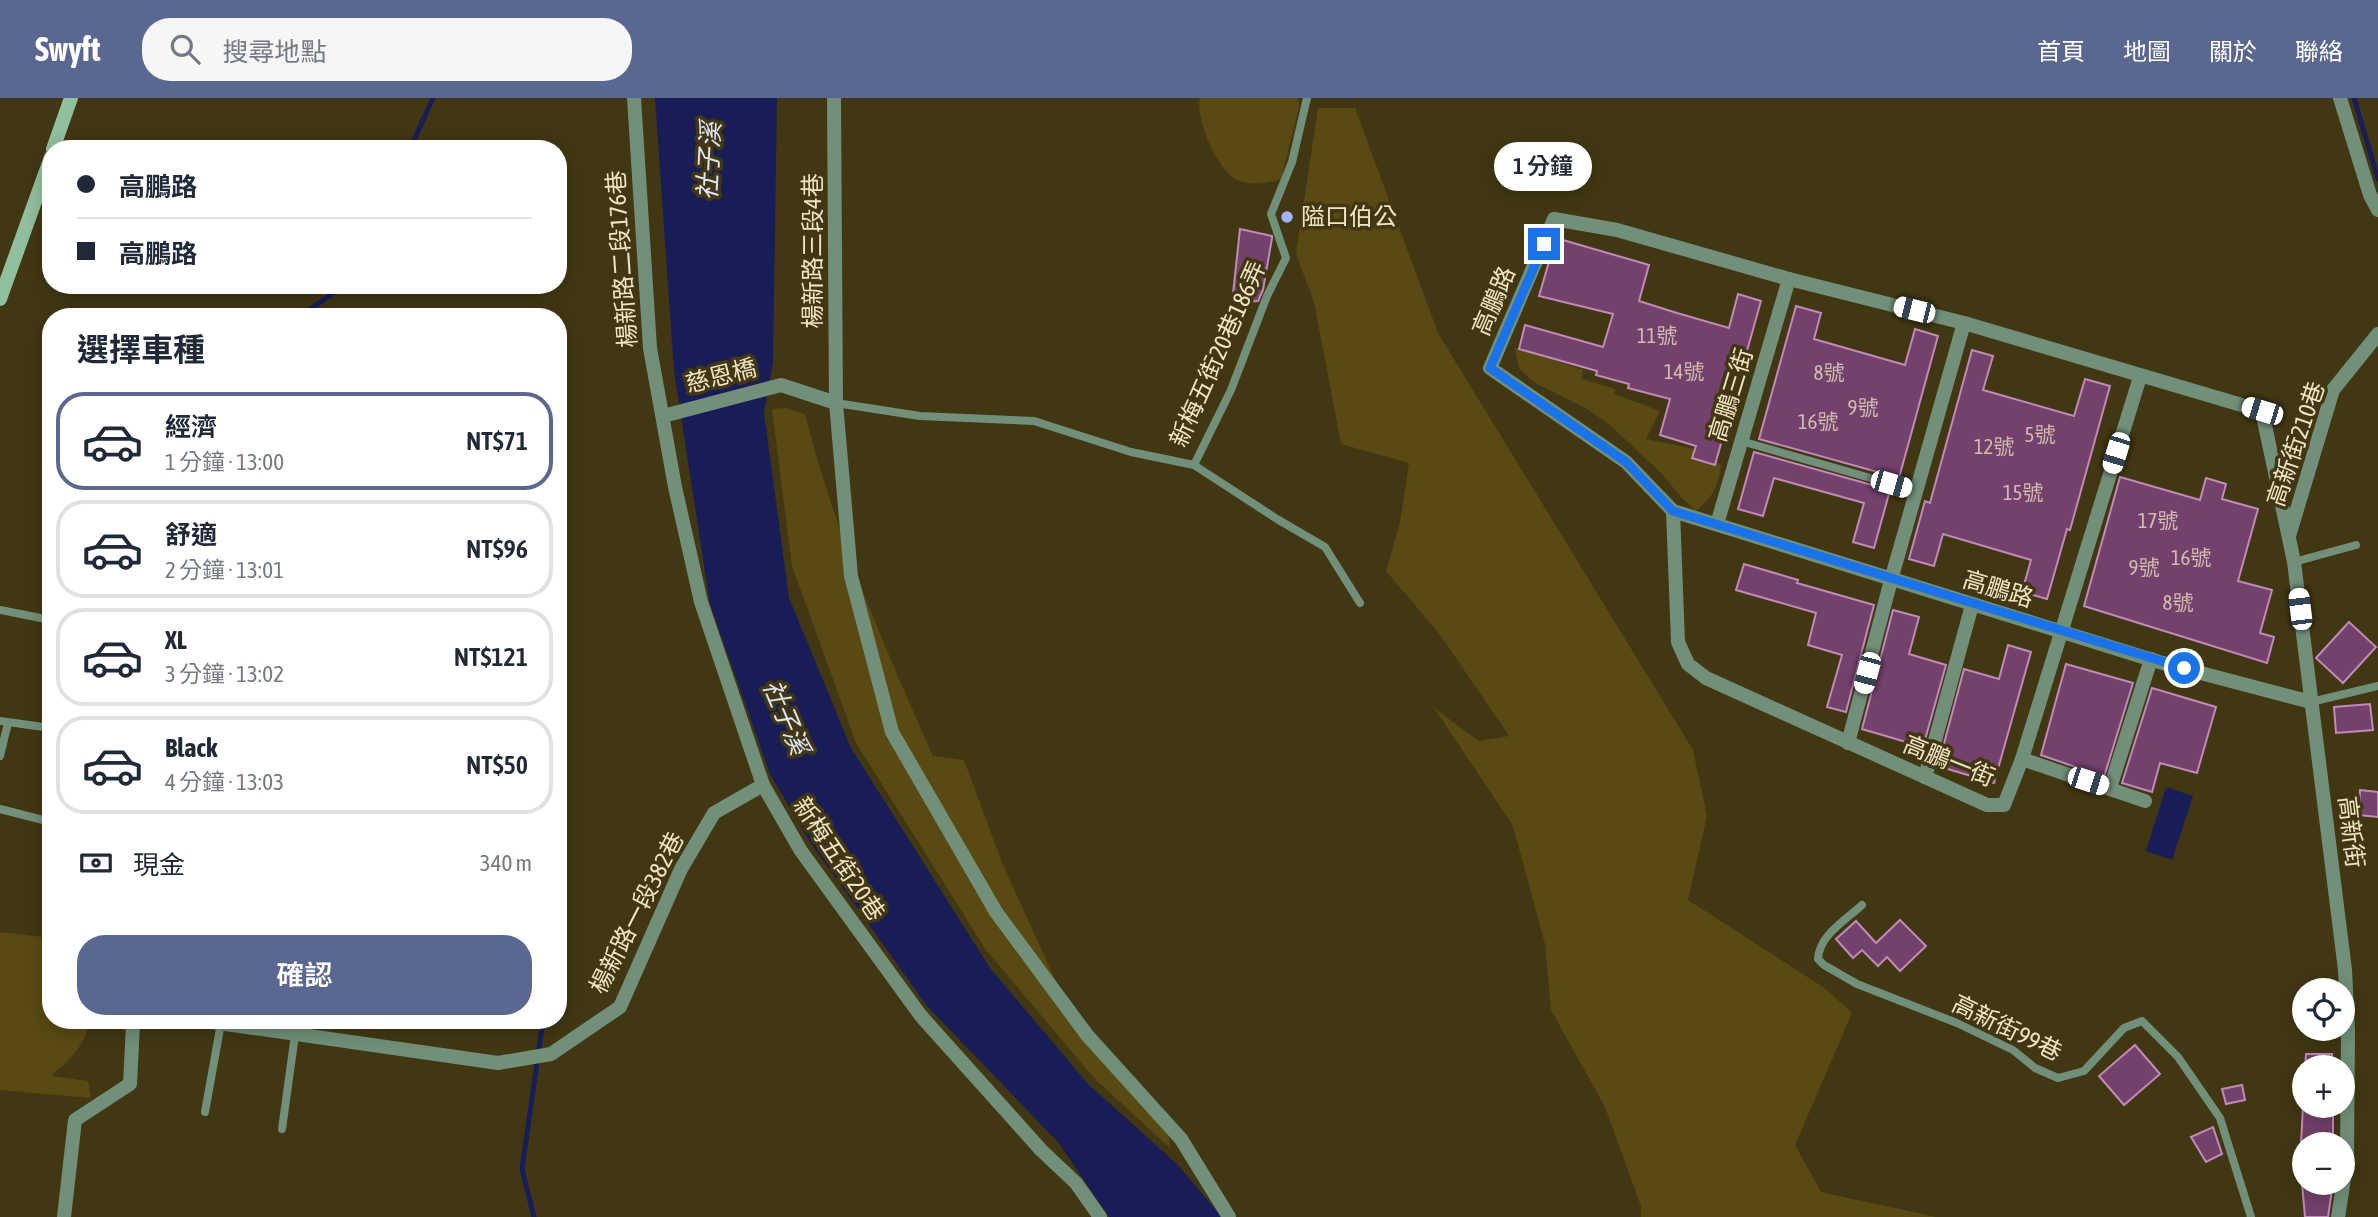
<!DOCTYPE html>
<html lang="zh-TW">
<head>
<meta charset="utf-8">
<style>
	body { margin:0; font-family:"Asap Condensed","Noto Sans TC",sans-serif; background:#f6f6f7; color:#1f2937; height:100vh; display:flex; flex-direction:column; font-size:26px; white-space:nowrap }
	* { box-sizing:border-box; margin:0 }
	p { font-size:23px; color:#747a83 }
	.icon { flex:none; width:38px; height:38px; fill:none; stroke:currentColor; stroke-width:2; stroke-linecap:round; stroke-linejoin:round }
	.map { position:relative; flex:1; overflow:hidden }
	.details { position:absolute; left:42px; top:210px; width:525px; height:721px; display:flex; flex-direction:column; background:#fff; border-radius:28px; box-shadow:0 4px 18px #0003 }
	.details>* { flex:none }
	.guide { position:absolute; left:42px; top:42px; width:525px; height:154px; border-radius:28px; box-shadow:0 4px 18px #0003; display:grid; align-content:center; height:154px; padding:0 35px; background:#fff }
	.fabs { position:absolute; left:2292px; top:880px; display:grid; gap:14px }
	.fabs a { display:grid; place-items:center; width:63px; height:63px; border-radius:50%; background:#fff; box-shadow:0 4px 18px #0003; font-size:35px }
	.end { position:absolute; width:32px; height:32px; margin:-16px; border:9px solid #1a73e8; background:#fff; box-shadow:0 0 0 4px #fff }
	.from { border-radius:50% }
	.bubble { position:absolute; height:49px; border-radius:24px; background:#fff; box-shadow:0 4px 18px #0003; font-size:23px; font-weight:600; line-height:49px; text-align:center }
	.car { position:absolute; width:21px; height:42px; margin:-21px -10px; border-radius:9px; box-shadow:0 0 5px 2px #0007; background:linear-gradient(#fff 24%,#345 0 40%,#fff 0 76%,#345 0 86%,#fff 0) }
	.guide b { display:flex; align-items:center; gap:24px; height:66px; font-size:26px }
	.guide b+b { border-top:2px solid #e0e1e3 }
	.guide i { width:18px; height:18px; background:#1f2937 }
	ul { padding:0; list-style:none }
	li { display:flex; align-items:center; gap:21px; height:98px; margin:0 14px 10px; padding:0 21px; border:4px solid #e0e1e3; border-radius:28px }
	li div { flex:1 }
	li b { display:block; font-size:26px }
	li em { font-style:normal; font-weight:600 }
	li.current { border-color:#5a6790 }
	li>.icon { width:63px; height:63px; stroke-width:1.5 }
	h2 { padding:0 35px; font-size:32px; line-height:84px }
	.pay { display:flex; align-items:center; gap:18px; height:77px; padding:0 35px; font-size:26px }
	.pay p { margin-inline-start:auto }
	.action { display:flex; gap:14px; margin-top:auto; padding:14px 35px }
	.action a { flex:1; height:80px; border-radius:28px; background:#5a6790; color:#fff; font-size:28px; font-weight:600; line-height:80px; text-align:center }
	header { display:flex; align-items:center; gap:42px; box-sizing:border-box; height:98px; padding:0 35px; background:#5a6790; color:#fff }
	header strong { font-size:33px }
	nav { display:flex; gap:38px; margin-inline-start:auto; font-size:24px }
	.search { width:490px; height:63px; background:#f6f6f7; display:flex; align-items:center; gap:18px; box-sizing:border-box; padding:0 24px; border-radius:28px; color:#747a83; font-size:26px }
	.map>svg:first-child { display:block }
	.green { fill:#594a13 }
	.water { fill:#181d57 }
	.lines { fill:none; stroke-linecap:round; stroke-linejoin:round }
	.stream { stroke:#181d57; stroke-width:5 }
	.building { fill:#73416b; stroke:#c18ab7; stroke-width:2 }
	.service { stroke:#718f79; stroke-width:8 }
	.minor { stroke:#718f79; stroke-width:14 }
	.secondary { stroke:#91c09e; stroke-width:14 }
	.route { stroke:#1a73e8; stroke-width:9 }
	.poi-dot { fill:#a1b3fd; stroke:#413713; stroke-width:2.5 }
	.labels { text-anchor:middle; stroke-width:7; stroke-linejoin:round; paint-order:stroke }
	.number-label { font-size:21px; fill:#d0bcae }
	.poi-label { font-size:24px; fill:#efe5c4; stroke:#413713; text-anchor:start }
	.street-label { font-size:24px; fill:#efe5c4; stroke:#413713 }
	.water-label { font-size:26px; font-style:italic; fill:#dee4f7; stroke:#413713 }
</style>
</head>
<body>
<header>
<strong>Swyft</strong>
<div class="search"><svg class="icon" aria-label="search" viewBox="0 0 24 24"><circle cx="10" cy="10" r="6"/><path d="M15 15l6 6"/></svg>搜尋地點</div>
<nav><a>首頁</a><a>地圖</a><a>關於</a><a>聯絡</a></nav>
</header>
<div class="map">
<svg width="2378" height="1119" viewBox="0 0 2378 1119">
	<rect width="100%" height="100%" fill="#413713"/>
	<g class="green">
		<path d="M1200,0H1298L1299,9L1281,81C1269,85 1249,88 1237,82C1217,72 1195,21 1200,0Z"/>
		<path d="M1318,10H1355L1438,235L1693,652L1707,718L1688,802L1826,891L1852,915L1795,1047L1821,1094L1936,1119H1641V1108L1605,1009L1551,912L1545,846L1513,728L1434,610L1479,643L1509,638L1441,538L1386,473L1400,425L1409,365L1341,346L1314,204L1296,156Z"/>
		<path d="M1515,250L1583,272L1581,281L1616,291L1614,296L1660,313L1646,341L1695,351L1721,367C1718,389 1713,399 1696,413L1681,399L1661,375L1610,327L1589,312L1535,285L1519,270Z"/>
		<path d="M786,310L805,316C835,435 883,546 933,658L964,662L1003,767L1081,938L1168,1033L1170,1050L1095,981L986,852L856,645L792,468L772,311Z"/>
		<path d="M0,834L51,840V922H90C85,949 70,961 51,978L88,983L91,1000L0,992Z"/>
	</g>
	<g class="water">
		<path d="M655,0H777L773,264L764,315L789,500L851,650L990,870L1088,986L1177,1066L1222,1119H1109L1058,1044L927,908L810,744L770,676L710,506L674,273Z"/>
		<path d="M2166,689L2193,698L2172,762L2146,753Z"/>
	</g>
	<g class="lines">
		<g class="stream">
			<path d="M2354,0L2378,81"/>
			<path d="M410,51L433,0"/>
			<path d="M299,219L345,187"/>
			<path d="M534,1119L522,1071L543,922"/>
		</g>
	</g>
	<g class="building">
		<path d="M1240,131L1272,138V140L1263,192L1258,203L1232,205Z"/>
		<path d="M1556,140L1649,167L1639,203L1677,215L1729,230L1738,196L1761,203L1715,367L1692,360L1696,348L1660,337L1670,301L1628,290L1629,286L1596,277L1597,273L1519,251L1525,227L1603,249L1613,216L1539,198Z"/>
		<path d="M1796,208L1821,215L1814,241L1905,267L1915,231L1938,238L1899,380L1759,341Z"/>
		<path d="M1972,252L1993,258L1983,292L2074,318L2085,281L2110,288L2070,432L2067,431L2047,501L2022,494L2031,462L1943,436L1934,468L1909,461L1925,403L1930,405Z"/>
		<path d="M1754,354L1890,392L1874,450L1853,444L1864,405L1774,380L1763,418L1738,411Z"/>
		<path d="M2120,379L2200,402L2206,380L2226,386L2222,401L2258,411L2238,483L2272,492L2260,535L2274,539L2267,565L2084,508Z"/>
		<path d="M1744,466L1798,482L1797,485L1874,507L1846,614L1827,609L1842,557L1808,547L1816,515L1736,492Z"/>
		<path d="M1893,512L1919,519L1909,556L1946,567L1923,649L1862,631Z"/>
		<path d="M2349,524L2376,549L2343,585L2316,560Z"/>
		<path d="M2008,547L2031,554L1994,685L1938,668L1964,571L1999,581Z"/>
		<path d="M2066,566L2133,585L2104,679L2041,657Z"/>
		<path d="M2152,590L2216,609L2197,675L2160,665L2152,694L2122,685Z"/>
		<path d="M2370,606L2373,632L2336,635L2334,609Z"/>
		<path d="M2360,692L2378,694V719L2359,717Z"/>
		<path d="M1900,822L1926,848L1900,873L1887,859L1878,868L1862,852L1853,860L1836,841L1856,823L1876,845Z"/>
		<path d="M2135,947L2160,976L2124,1007L2099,978Z"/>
		<path d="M2306,956H2332V970H2305Z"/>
		<path d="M2242,987L2245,1002L2226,1006L2222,991Z"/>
		<path d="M2303,1008H2333V1046H2301Z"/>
		<path d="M2213,1029L2222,1056L2206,1064L2191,1039Z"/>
		<path d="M2302,1085H2333L2328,1119H2305Z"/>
	</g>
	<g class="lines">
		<g class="service">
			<path d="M836,305L920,318L1034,323L1131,354L1194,367L1231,292L1267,198L1286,160L1271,116L1292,64L1307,0"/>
			<path d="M1741,343L1916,393"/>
			<path d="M1194,367L1277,421L1325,449L1360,505"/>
			<path d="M2294,464L2356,447"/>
			<path d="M0,512L51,522"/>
			<path d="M2311,604L2378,588"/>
			<path d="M0,623L51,630"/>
			<path d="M0,658L8,625"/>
			<path d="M0,711L51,724"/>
			<path d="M1862,807C1846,822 1819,837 1818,861L1824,867L1857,886L1957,925L2013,952L2035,970L2058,980L2084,973L2124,930L2142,923L2178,959L2220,1020L2251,1119"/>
			<path d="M205,1014L221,925"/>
			<path d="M282,1031L295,937"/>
		</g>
		<g class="minor">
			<path d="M634,0L650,250L675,389L701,504L763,687L801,753L921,918L1041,1052L1076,1085L1100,1119"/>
			<path d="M834,0L836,305L851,478L892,634L996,814L1087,937L1181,1041L1229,1119"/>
			<path d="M2340,0L2370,97L2378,112"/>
			<path d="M663,318L781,287L836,305"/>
			<path d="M1673,413L1678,544L1688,566L1706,580L1987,707H2004L2022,661L2140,279"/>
			<path d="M1717,426L1789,181"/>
			<path d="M2289,438L2333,292L2378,236"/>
			<path d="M2311,604L2159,564L1673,413L1626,364L1490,270L1554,121L1617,132L1789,181L1964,225L2262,313L2294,464L2345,872L2348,933L2347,1062L2338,1119"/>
			<path d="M1848,645L1891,482L1964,225"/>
			<path d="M2022,661L2145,703"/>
			<path d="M1925,679L1972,507"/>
			<path d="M2110,690L2151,561"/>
			<path d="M198,922L498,965L551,956L620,909L681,771L714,715L763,687"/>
			<path d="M64,1119L75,1022L130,986L133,926L141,922"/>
		</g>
		<g class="secondary">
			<path d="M53,51L71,0"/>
			<path d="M0,201L51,59"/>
		</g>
	</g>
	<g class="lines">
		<path class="route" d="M1544,146L1490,270L1626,364L1673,413L2184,570"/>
	</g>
	<circle class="poi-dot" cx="1287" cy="119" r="7"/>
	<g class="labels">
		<g class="number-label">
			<text x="1657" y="245">11號</text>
			<text x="1684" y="281">14號</text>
			<text x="1829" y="282">8號</text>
			<text x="1863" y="317">9號</text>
			<text x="1818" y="331">16號</text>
			<text x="2040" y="344">5號</text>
			<text x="1994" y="356">12號</text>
			<text x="2023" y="402">15號</text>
			<text x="2158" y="430">17號</text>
			<text x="2191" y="467">16號</text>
			<text x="2144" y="477">9號</text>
			<text x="2178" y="512">8號</text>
		</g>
		<g class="poi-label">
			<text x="1301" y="127">隘口伯公</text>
		</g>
		<g class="street-label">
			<text transform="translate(813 153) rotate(-90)" y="8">楊新路三段4巷</text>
			<text transform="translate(622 161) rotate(-94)" y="8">楊新路二段176巷</text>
			<text transform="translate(1494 203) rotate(-67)" y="8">高鵬路</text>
			<text transform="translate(1218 256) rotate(-66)" y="8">新梅五街20巷186弄</text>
			<text transform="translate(721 278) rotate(-14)" y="8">慈恩橋</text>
			<text transform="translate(1731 297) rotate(-73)" y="8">高鵬三街</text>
			<text transform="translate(2296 346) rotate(-71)" y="8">高新街210巷</text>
			<text transform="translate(1998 491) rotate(17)" y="8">高鵬路</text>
			<text transform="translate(1949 663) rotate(22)" y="8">高鵬一街</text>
			<text transform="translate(2351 734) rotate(83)" y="8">高新街</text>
			<text transform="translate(839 761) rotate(56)" y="8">新梅五街20巷</text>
			<text transform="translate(637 815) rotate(-63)" y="8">楊新路一段382巷</text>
			<text transform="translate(2007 930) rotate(26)" y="8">高新街99巷</text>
		</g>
		<g class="water-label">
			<text transform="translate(709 63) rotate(-87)" y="9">社子溪</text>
			<text transform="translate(786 619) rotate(67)" y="9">社子溪</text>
		</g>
	</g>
</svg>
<div class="fabs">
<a><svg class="icon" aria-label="locate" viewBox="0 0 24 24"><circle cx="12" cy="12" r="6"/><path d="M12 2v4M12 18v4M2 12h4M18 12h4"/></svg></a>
<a>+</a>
<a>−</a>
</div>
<i class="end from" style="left:2184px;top:570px"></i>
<i class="end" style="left:1544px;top:146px"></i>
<div class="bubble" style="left:1494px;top:44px;width:98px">1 分鐘</div>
<i class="car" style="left:1914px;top:212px;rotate:284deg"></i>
<i class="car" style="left:2262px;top:313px;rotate:287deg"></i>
<i class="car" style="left:2116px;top:355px;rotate:197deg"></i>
<i class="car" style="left:1891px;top:386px;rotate:106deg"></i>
<i class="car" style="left:2300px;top:511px;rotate:353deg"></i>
<i class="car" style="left:1867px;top:575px;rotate:195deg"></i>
<i class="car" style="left:2088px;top:683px;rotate:108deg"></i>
<div class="guide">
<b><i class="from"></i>高鵬路</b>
<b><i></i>高鵬路</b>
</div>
<section class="details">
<h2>選擇車種</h2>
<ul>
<li class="current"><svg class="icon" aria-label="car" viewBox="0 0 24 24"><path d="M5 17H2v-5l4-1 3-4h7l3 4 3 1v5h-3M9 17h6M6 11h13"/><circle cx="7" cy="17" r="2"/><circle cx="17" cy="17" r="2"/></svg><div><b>經濟</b><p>1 分鐘 · 13:00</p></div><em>NT$71</em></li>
<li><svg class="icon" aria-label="car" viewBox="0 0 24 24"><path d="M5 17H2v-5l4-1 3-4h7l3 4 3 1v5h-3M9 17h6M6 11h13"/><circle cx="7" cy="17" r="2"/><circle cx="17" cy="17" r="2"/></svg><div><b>舒適</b><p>2 分鐘 · 13:01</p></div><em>NT$96</em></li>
<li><svg class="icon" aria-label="car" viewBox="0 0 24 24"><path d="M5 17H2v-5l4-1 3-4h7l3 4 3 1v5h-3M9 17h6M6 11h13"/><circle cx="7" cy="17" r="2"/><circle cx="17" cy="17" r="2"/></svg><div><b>XL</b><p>3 分鐘 · 13:02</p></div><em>NT$121</em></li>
<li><svg class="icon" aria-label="car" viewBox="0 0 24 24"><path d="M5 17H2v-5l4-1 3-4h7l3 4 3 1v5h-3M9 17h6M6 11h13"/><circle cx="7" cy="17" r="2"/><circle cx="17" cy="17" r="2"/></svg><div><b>Black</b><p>4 分鐘 · 13:03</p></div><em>NT$50</em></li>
</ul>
<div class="pay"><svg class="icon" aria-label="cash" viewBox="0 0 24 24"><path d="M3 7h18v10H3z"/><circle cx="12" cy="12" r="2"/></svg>現金<p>340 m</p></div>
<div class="action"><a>確認</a></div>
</section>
</div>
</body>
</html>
